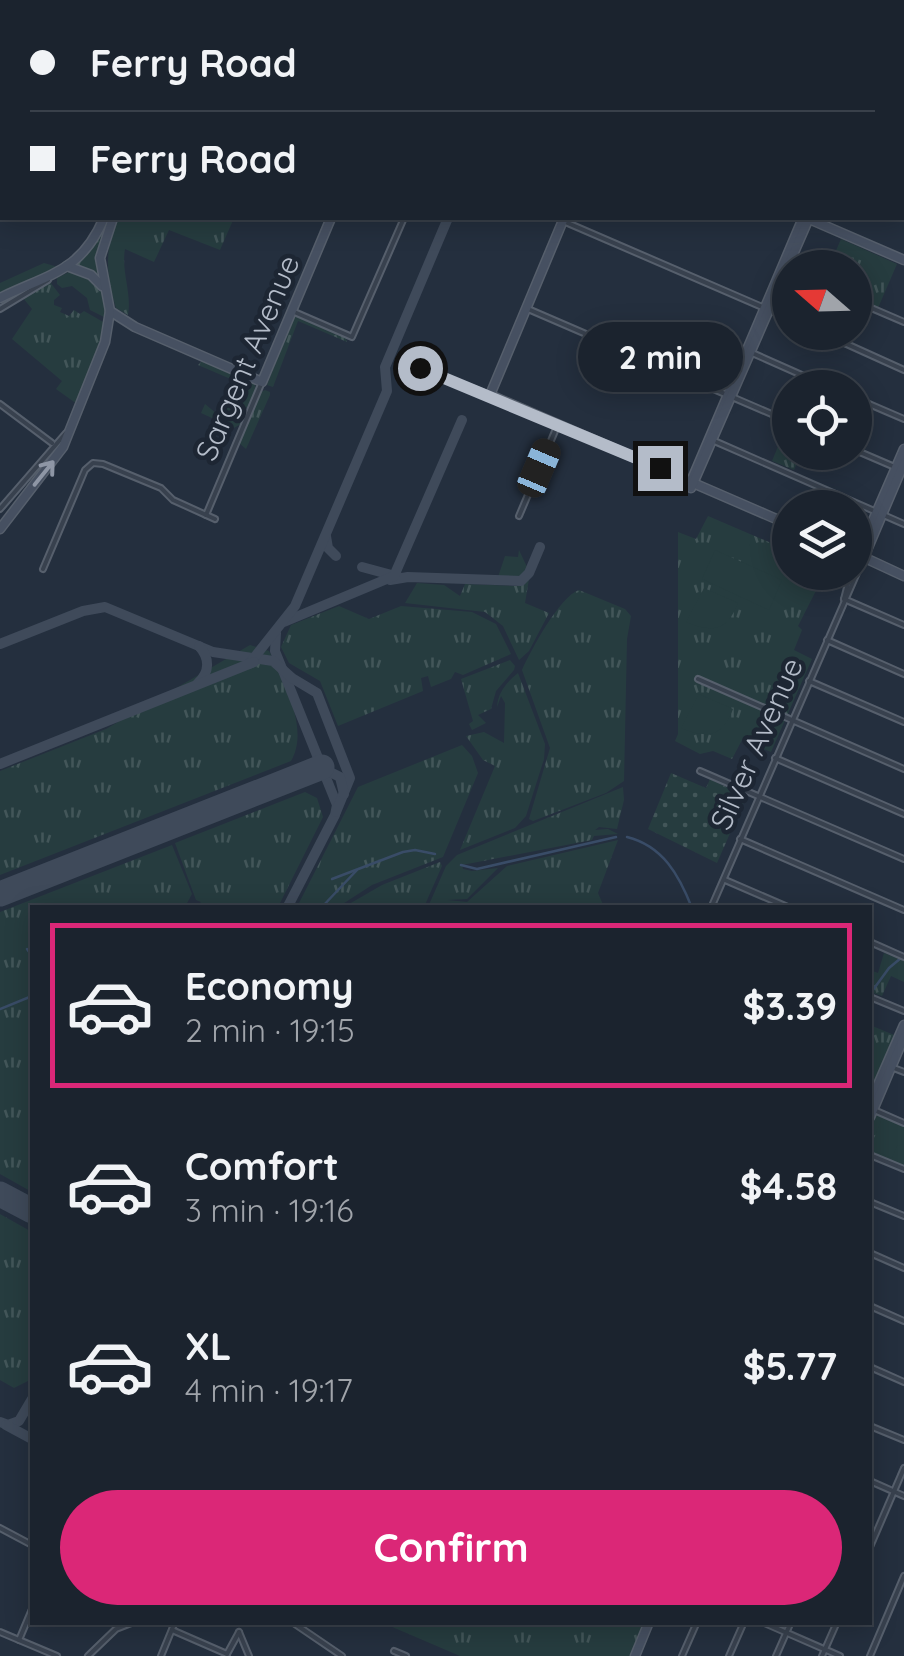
<!DOCTYPE html>
<html lang="en">
<head>
<meta charset="utf-8">
<style>
	body { margin:0; font-family:Quicksand,sans-serif; background:#242b36; color:#f1f3f6; height:100vh; display:flex; flex-direction:column; font-size:38px; white-space:nowrap }
	* { box-sizing:border-box; margin:0 }
	p { font-size:32px; color:#a0a4aa }
	.icon { flex:none; width:55px; height:55px; fill:none; stroke:currentColor; stroke-width:2; stroke-linecap:round; stroke-linejoin:round }
	.map { position:relative; flex:1; overflow:hidden }
	.details { position:absolute; left:30px; top:905px; width:842px; height:720px; display:flex; flex-direction:column; background:#1b232e; border-radius:0px; box-shadow:0 5px 25px #0003,0 0 0 2px #39404a }
	.details>* { flex:none }
	.hud { position:absolute; left:0px; top:0px; width:905px; height:220px; box-shadow:0 5px 25px #0003,0 0 0 2px #39404a; display:grid; align-content:center; height:220px; padding:0 30px; background:#1b232e }
	.needle { width:65px; rotate:290deg }
	.buttons { position:absolute; left:772px; top:250px; display:grid; gap:20px }
	.buttons a { display:grid; place-items:center; width:100px; height:100px; border-radius:50%; background:#1b232e; box-shadow:0 5px 25px #0003,0 0 0 2px #39404a; font-size:50px }
	.end { position:absolute; width:45px; height:45px; margin:-22px; border:12px solid #b4bcc9; background:#111; box-shadow:0 0 0 5px #111 }
	.from { border-radius:50% }
	.bubble { position:absolute; height:70px; border-radius:35px; background:#1b232e; box-shadow:0 5px 25px #0003,0 0 0 2px #39404a; font-size:32px; font-weight:700; line-height:70px; text-align:center }
	.car { position:absolute; width:30px; height:60px; margin:-30px -15px; border-radius:12px; box-shadow:0 0 8px 2px #0007; background:linear-gradient(#222 24%,#8ab4d8 0 40%,#222 0 76%,#8ab4d8 0 86%,#222 0) }
	.hud b { display:flex; align-items:center; gap:35px; height:95px; font-size:38px }
	.hud b+b { border-top:2px solid #39404a }
	.hud i { width:25px; height:25px; background:#f1f3f6 }
	ul { padding:18px 0 0; list-style:none }
	li { display:flex; align-items:center; gap:30px; height:165px; margin:0 20px 15px; padding:0 10px; border:5px solid transparent; border-radius:0px }
	li div { flex:1 }
	li b { display:block; font-size:38px }
	li em { font-style:normal; font-weight:700 }
	li.on { border-color:#db2777 }
	li>.icon { width:90px; height:90px; stroke-width:1.5 }
	.primary-button { display:flex; gap:20px; margin-top:auto; padding:20px 30px }
	.primary-button a { flex:1; height:115px; border-radius:60px; background:#db2777; color:#fff; font-size:40px; font-weight:700; line-height:115px; text-align:center }
	.map>svg:first-child { display:block }
	.grass { fill:url(#grass-tufts) }
	.garden { fill:url(#garden-dots) }
	.pitch { fill:#263c3f }
	.lines { fill:none; stroke-linecap:round; stroke-linejoin:round }
	.stream { stroke:#394c67; stroke-width:2.5 }
	.taxiway { stroke:#3f4a5a; stroke-width:10 }
	.runway { stroke:#3f4a5a; stroke-width:25 }
	.street-casing { stroke:#565f6c; stroke-width:8 }
	.secondary-casing { stroke:#565f6c; stroke-width:11 }
	.primary-casing { stroke:#414a57; stroke-width:14 }
	.street { stroke:#38414e; stroke-width:4 }
	.secondary { stroke:#465061; stroke-width:8 }
	.primary { stroke:#56606e; stroke-width:10 }
	.oneway { stroke:#8e96a5 }
	.route { stroke:#b4bcc9; stroke-width:12 }
	.labels { text-anchor:middle; stroke-width:9; stroke-linejoin:round; paint-order:stroke }
	.street-label { font-size:30px; fill:#b4bcc9; stroke:#1d2633 }
</style>
</head>
<body>
<div class="map">
<svg width="904" height="1656" viewBox="0 0 904 1656">
	<defs>
		<pattern id="grass-tufts" width="24" height="20" patternUnits="userSpaceOnUse" patternTransform="scale(2.5)"><rect width="24" height="20" fill="#263c3f"/><path d="M3 7l-1-3M5 7V3M7 7l1-3M15 17l-1-3M17 17v-4M19 17l1-3" fill="none" stroke="#435659"/></pattern>
		<pattern id="garden-dots" width="8" height="8" patternUnits="userSpaceOnUse" patternTransform="scale(2.5)"><rect width="8" height="8" fill="#263c3f"/><path d="M2 2h.1M6 6h.1" fill="none" stroke="#435659" stroke-width="1.8" stroke-linecap="round"/></pattern>
	</defs>
	<rect width="100%" height="100%" fill="#242f3e"/>
	<g class="grass">
		<path d="M109,218L98,252L99,278L75,266L90,251Z"/>
		<path d="M118,218H234L220,250L169,230L154,262L125,249C121,272 132,293 128,315L116,308C106,274 104,251 118,218Z"/>
		<path d="M841,239L897,264L878,308L855,298V268L829,267Z"/>
		<path d="M44,263L58,267L0,294V283Z"/>
		<path d="M73,270C98,277 104,291 107,315L104,317L90,310L87,298L72,286L62,288L57,284V278Z"/>
		<path d="M50,282L60,295L54,300V305L62,308L60,312L69,316L74,310L80,314L84,311L105,323L106,330L77,404L56,389L62,381L12,339L32,309L23,298Z"/>
		<path d="M298,315L345,336L347,342L298,321L273,387L267,385L294,316Z"/>
		<path d="M203,360L254,382L256,389L247,408L240,406L247,386L198,365Z"/>
		<path d="M265,390L270,392V395L246,449L239,443L261,392Z"/>
		<path d="M205,404L217,414L222,404L242,413L241,424L234,428L201,413Z"/>
		<path d="M779,444L790,449V452L801,454L794,470L772,461Z"/>
		<path d="M708,516L790,551V572L825,573L798,626L802,630L794,650L812,659L771,752L742,740L732,759L713,751L700,754L675,741L678,734V532L696,539Z"/>
		<path d="M519,550L527,567C521,580 510,578 498,577L505,556L518,557Z"/>
		<path d="M529,579L525,603L549,613L529,651L519,660L503,626L485,612L405,603L417,583L444,585L460,596L465,584L517,586Z"/>
		<path d="M579,590L625,609L631,616L627,639L624,781L606,793L533,821L529,819L550,748L522,670C531,650 560,596 579,590Z"/>
		<path d="M339,606L369,619L401,606L472,612L496,624L511,654L463,675L455,672L451,679L431,687L428,676L421,678L423,691L338,726L320,681L289,663L281,647L291,625Z"/>
		<path d="M250,645L269,651C283,681 310,728 291,761L0,875V771L106,729Z"/>
		<path d="M510,660L515,666L514,670L496,691L491,709L478,715L486,723L472,730L469,724L473,721L461,679Z"/>
		<path d="M518,673L545,744L544,759L526,816L515,828L460,850L495,766L483,760L466,736L484,732L504,743L505,703L501,696L497,707C498,692 507,682 518,673Z"/>
		<path d="M462,745L472,756L478,773L443,857L372,885L338,907H297L358,787Z"/>
		<path d="M623,787L624,800L617,829L599,827L595,830L608,829L618,834L594,836L592,840L462,865L463,869L472,871L498,868L467,899L447,900L467,902L507,866L618,840L598,893L604,907H428L446,866L457,855Z"/>
		<path d="M305,792L317,798L323,817L278,907L32,908V1192L0,1174V912L172,845L192,894L187,903L198,905L201,902L196,900L175,843Z"/>
		<path d="M440,862L442,866L424,907H344L382,885Z"/>
		<path d="M884,953L904,961V982L891,976L882,996L870,992V970L878,973Z"/>
		<path d="M870,1025L899,1037L870,1103Z"/>
		<path d="M873,1110L904,1123V1169L870,1155V1117Z"/>
		<path d="M0,1214L32,1232V1379L14,1388L0,1380Z"/>
		<path d="M391,1622L649,1623L634,1656H460L390,1626Z"/>
	</g>
	<path class="garden" d="M671,773L706,788L710,779L746,797L717,863L648,829Z"/>
	<g class="pitch">
		<path d="M715,550L782,580L769,610L702,579Z"/>
		<path d="M704,588L738,603C727,631 713,633 686,622Z"/>
		<path d="M699,694L733,709C722,737 708,739 681,728Z"/>
		<path d="M882,1118L904,1128L901,1137L903,1144L897,1146L892,1158L870,1149Z"/>
	</g>
	<g class="lines">
		<g class="stream">
			<path d="M627,837C663,846 679,875 692,908"/>
			<path d="M461,865L477,869L616,837"/>
			<path d="M332,879L403,852L415,850L435,854"/>
			<path d="M321,908L357,870"/>
			<path d="M27,949L32,956"/>
			<path d="M870,994L889,968L901,958"/>
			<path d="M0,1009L32,996"/>
		</g>
		<g class="taxiway">
			<path d="M326,536L328,548L336,556"/>
			<path d="M362,567L399,577"/>
			<path d="M390,580L408,577L521,581L529,573L540,547"/>
			<path d="M284,622L394,576L462,420"/>
			<path d="M276,633L275,651L337,805L335,815L287,908"/>
			<path d="M0,644L83,611L105,607L213,652L273,661L292,678L317,693L350,778L336,812"/>
			<path d="M249,664L295,606L387,391L385,367L448,218"/>
			<path d="M198,683C210,672 210,658 199,646"/>
			<path d="M0,764L254,662"/>
			<path d="M270,788L324,769L340,777L344,794"/>
			<path d="M0,1422L8,1425L19,1421L32,1399"/>
			<path d="M6,1425L32,1439"/>
		</g>
		<g class="runway">
			<path d="M0,894L322,767"/>
			<path d="M0,1194L32,1211"/>
		</g>
		<g class="street-casing">
			<g id="street">
				<path d="M902,23L904,24"/>
				<path d="M902,108L904,109"/>
				<path d="M902,167L904,168"/>
				<path d="M902,214H904"/>
				<path d="M563,221L790,319"/>
				<path d="M855,301L904,322"/>
				<path d="M0,309L48,280"/>
				<path d="M528,309L790,422"/>
				<path d="M292,311L352,337L404,218"/>
				<path d="M820,332L904,370"/>
				<path d="M750,352L831,388"/>
				<path d="M420,368L490,395"/>
				<path d="M855,398L904,419"/>
				<path d="M0,404L52,443"/>
				<path d="M712,440L904,524"/>
				<path d="M855,450L897,468"/>
				<path d="M0,509L66,433"/>
				<path d="M206,515L262,382"/>
				<path d="M519,516L558,424"/>
				<path d="M43,569L85,470L93,463L103,464L161,488L173,500L215,519"/>
				<path d="M844,599L904,625"/>
				<path d="M844,599L851,572"/>
				<path d="M827,640L904,674"/>
				<path d="M698,679L904,769"/>
				<path d="M809,681L904,722"/>
				<path d="M775,758L904,814"/>
				<path d="M700,771L904,859"/>
				<path d="M740,839L904,910"/>
				<path d="M725,880L790,908"/>
				<path d="M711,908L864,557"/>
				<path d="M870,942L904,957"/>
				<path d="M870,997L904,1011"/>
				<path d="M891,1067L904,1072"/>
				<path d="M874,1110L904,1123"/>
				<path d="M870,1155L904,1169"/>
				<path d="M870,1202L904,1216"/>
				<path d="M870,1253L904,1268"/>
				<path d="M870,1306L904,1321"/>
				<path d="M870,1367L904,1382"/>
				<path d="M870,1426L904,1440"/>
				<path d="M870,1481L904,1496"/>
				<path d="M0,1528L32,1545"/>
				<path d="M870,1547L904,1468"/>
				<path d="M292,1622L342,1656"/>
				<path d="M762,1622L840,1656"/>
				<path d="M172,1630L227,1654"/>
				<path d="M0,1632L57,1656"/>
				<path d="M239,1632L249,1656"/>
				<path d="M19,1640L32,1609"/>
				<path d="M394,1651L406,1656"/>
				<path d="M227,1654L239,1632"/>
				<path d="M88,1656L116,1629L134,1622"/>
				<path d="M161,1656L175,1622"/>
				<path d="M682,1656L697,1622"/>
				<path d="M729,1656L744,1622"/>
				<path d="M776,1656L791,1622"/>
				<path d="M822,1656L837,1622"/>
				<path d="M870,1656L904,1576"/>
			</g>
		</g>
		<g class="secondary-casing">
			<g id="secondary">
				<path d="M302,0L307,2"/>
				<path d="M196,2L197,0"/>
				<path d="M202,2L203,0"/>
				<path d="M422,2L423,0"/>
				<path d="M654,2L655,0"/>
				<path d="M892,2V0"/>
				<path d="M899,2V0"/>
				<path d="M564,218L490,395L790,525"/>
				<path d="M807,218L904,260"/>
				<path d="M67,266L91,275L102,286"/>
				<path d="M0,298C49,274 81,272 104,218"/>
				<path d="M110,311L135,327L262,382L331,218"/>
				<path d="M690,484L803,218"/>
				<path d="M691,488L809,218"/>
				<path d="M0,529L63,447L105,342L110,311L100,258L113,218"/>
				<path d="M858,555L904,449"/>
				<path d="M863,557L904,576"/>
				<path d="M864,557L904,463"/>
				<path d="M870,1103L904,1025"/>
				<path d="M870,1117L904,1037"/>
				<path d="M635,1656L649,1622"/>
			</g>
		</g>
		<g class="primary-casing">
			<g id="primary">
				<path d="M521,0L526,2"/>
				<path d="M807,0L808,2"/>
				<path d="M902,62L904,63"/>
				<path d="M902,71L904,72"/>
			</g>
		</g>
		<use href="#street" class="street"/>
		<use href="#secondary" class="secondary"/>
		<use href="#primary" class="primary"/>
	</g>
	<defs><path id="oneway-shaft" d="M-6 0H5M1.5-3L5.5 0L1.5 3" fill="none" stroke-width="1.6" stroke-linecap="round" stroke-linejoin="round" transform="scale(2.5)"/></defs>
	<use class="oneway" href="#oneway-shaft" transform="translate(44 473) rotate(-51)"/>
	<g class="lines">
		<path class="route" d="M420,368L660,468"/>
	</g>
	<g class="labels">
		<g class="street-label">
			<text transform="translate(248 358) rotate(-67)" y="10">Sargent Avenue</text>
			<text transform="translate(757 744) rotate(-66)" y="10">Silver Avenue</text>
		</g>
	</g>
</svg>
<div class="buttons">
<a><svg class="needle" viewBox="-14 -14 28 28"><path d="M0-13l5 13h-10z" fill="#e53935"/><path d="M0 13l5-13h-10z" fill="#a0a4aa"/></svg></a>
<a><svg class="icon" aria-label="locate" viewBox="0 0 24 24"><circle cx="12" cy="12" r="6"/><path d="M12 2v4M12 18v4M2 12h4M18 12h4"/></svg></a>
<a><svg class="icon" aria-label="layers" viewBox="0 0 24 24"><path d="M12 4l9 5-9 5-9-5zM3 14l9 5 9-5"/></svg></a>
</div>
<i class="end from" style="left:420px;top:368px"></i>
<i class="end" style="left:660px;top:468px"></i>
<div class="bubble" style="left:578px;top:322px;width:165px">2 min</div>
<i class="car" style="left:539px;top:468px;rotate:23deg"></i>
<div class="hud">
<b><i class="from"></i>Ferry Road</b>
<b><i></i>Ferry Road</b>
</div>
<section class="details">
<ul>
<li class="on"><svg class="icon" aria-label="car" viewBox="0 0 24 24"><path d="M5 17H2v-5l4-1 3-4h7l3 4 3 1v5h-3M9 17h6M6 11h13"/><circle cx="7" cy="17" r="2"/><circle cx="17" cy="17" r="2"/></svg><div><b>Economy</b><p>2 min · 19:15</p></div><em>$3.39</em></li>
<li><svg class="icon" aria-label="car" viewBox="0 0 24 24"><path d="M5 17H2v-5l4-1 3-4h7l3 4 3 1v5h-3M9 17h6M6 11h13"/><circle cx="7" cy="17" r="2"/><circle cx="17" cy="17" r="2"/></svg><div><b>Comfort</b><p>3 min · 19:16</p></div><em>$4.58</em></li>
<li><svg class="icon" aria-label="car" viewBox="0 0 24 24"><path d="M5 17H2v-5l4-1 3-4h7l3 4 3 1v5h-3M9 17h6M6 11h13"/><circle cx="7" cy="17" r="2"/><circle cx="17" cy="17" r="2"/></svg><div><b>XL</b><p>4 min · 19:17</p></div><em>$5.77</em></li>
</ul>
<div class="primary-button"><a>Confirm</a></div>
</section>
</div>
</body>
</html>
